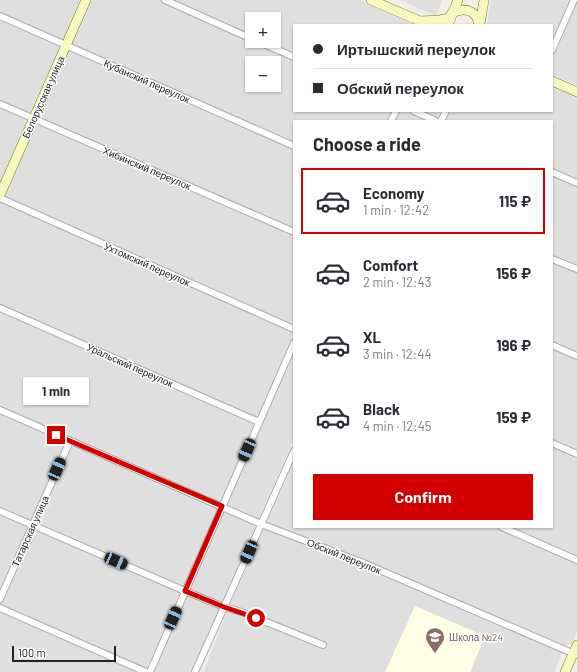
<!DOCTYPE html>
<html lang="en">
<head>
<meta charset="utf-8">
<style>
	body { margin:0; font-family:Barlow,sans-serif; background:#f7f7f7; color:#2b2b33; height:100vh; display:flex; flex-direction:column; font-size:15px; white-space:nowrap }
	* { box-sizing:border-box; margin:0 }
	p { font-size:13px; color:#7c7c81 }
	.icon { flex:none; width:22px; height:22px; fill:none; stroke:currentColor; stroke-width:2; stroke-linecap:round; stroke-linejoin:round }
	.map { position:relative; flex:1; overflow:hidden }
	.sheet { position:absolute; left:293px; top:120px; width:260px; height:408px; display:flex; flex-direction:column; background:#fff; border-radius:0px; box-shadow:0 1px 3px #0004 }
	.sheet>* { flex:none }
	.hud { position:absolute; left:293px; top:24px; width:260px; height:88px; border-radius:0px; box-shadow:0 1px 3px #0004; display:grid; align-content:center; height:88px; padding:0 20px; background:#fff }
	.fabs { position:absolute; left:245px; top:12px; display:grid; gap:8px }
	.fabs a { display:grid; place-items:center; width:36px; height:36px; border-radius:0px; background:#fff; box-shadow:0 1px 3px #0004; font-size:20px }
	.scale { position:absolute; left:12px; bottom:10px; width:104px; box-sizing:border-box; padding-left:4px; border:2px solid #222; border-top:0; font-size:11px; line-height:14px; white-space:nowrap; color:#222; -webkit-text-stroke:3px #fff; paint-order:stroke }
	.end { position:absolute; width:18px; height:18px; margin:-9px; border:5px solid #d40000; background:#fff; box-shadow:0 0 0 2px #fff }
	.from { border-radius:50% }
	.bubble { position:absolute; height:28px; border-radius:0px; background:#fff; box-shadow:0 1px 3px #0004; font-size:13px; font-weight:700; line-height:28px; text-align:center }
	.car { position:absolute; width:12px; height:24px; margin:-12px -6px; border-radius:5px; box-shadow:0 0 3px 1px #0007; background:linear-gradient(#222 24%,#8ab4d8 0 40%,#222 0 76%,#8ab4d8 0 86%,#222 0) }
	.hud b { display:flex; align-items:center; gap:14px; height:38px; font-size:15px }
	.hud b+b { border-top:1px solid #e1e1e2 }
	.hud i { width:10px; height:10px; background:#2b2b33 }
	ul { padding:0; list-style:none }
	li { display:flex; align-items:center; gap:12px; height:66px; margin:0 8px 6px; padding:0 12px; border:2px solid transparent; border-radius:0px }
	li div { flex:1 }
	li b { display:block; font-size:15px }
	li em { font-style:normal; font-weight:700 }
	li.on { border-color:#d40000 }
	li>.icon { width:36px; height:36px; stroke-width:1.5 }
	h2 { padding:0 20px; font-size:18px; line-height:48px }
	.action { display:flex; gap:8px; margin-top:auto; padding:8px 20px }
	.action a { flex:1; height:46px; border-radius:0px; background:#d40000; color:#fff; font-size:16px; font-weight:700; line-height:46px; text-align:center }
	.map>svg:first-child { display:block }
	.residential { fill:#e0dfdf; fill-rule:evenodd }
	.education { fill:#ffffe5 }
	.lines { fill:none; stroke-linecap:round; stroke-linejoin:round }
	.street-casing { stroke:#a9a9a9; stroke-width:8 }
	.secondary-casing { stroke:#707d05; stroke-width:10 }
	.street { stroke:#fff; stroke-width:6 }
	.secondary { stroke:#f7fabf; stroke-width:9 }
	.route { stroke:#d40000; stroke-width:5 }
	.labels { text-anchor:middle; stroke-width:3; stroke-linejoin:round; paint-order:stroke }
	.street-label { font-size:10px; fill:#222; stroke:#fff }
	.education-label { font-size:10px; fill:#785e54; stroke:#fff; text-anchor:start }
</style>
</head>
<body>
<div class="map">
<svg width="577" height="672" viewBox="0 0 577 672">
	<rect width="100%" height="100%" fill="#f2efe9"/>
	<g class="residential">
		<path d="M0,0H359L415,25H294V111H440L436,121H294V439L191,672H0ZM252,19H274V41H252ZM252,63H274V85H252Z"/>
		<path d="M400,0H443L436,16Z"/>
		<path d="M491,0H577V85L552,75V25H487Z"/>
		<path d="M552,87L577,98V631L572,643L565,646L554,672H203L231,602L294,463V527H552V121H444L449,111H552Z"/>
	</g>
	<path class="education" d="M415,606L485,636L470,672H385Z"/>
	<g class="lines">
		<g class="street-casing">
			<g id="street">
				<path d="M165,0L252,39"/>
				<path d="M0,16L294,146"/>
				<path d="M257,41L294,57"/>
				<path d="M552,50L574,0"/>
				<path d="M0,104L294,232"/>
				<path d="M414,111L436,121"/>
				<path d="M391,121L396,111"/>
				<path d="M441,121L446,111"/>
				<path d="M552,172L577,183"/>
				<path d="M0,198L294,329"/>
				<path d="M552,259L577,269"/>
				<path d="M0,308L259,422"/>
				<path d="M552,345L577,356"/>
				<path d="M0,410L261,524L361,562L577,655"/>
				<path d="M552,443L577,454"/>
				<path d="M0,511L185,591L224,607L242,612L323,645"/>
				<path d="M502,527L577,560"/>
				<path d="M0,599L70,441"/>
				<path d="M0,608L146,672"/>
				<path d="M150,672L294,343"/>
				<path d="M195,672L294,451"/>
			</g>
		</g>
		<g class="secondary-casing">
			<g id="secondary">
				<path d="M371,0L429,25"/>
				<path d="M451,14C464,6 477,10 479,25"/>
				<path d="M421,21L440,20L450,18"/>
				<path d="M480,24L484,0"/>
				<path d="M448,25L458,0"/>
				<path d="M552,81L577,92"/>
				<path d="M0,195L86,0"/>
				<path d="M565,672L577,645"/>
			</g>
		</g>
		<use href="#street" class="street"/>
		<use href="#secondary" class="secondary"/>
	</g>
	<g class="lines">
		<path class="route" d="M56,435L222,506L185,591L224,607L256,618"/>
	</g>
	<defs>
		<g id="school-pin" transform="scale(1)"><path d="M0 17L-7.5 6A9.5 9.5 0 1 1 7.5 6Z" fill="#8d6e63" stroke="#fff"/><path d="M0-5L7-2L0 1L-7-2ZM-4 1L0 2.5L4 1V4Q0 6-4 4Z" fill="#fff"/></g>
	</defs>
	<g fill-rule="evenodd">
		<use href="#school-pin" x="435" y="637"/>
	</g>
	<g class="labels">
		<g class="street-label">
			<text transform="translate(147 81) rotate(24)" y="4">Кубанский переулок</text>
			<text transform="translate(43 97) rotate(-66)" y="4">Белорусская улица</text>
			<text transform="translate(147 168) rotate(23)" y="4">Хибинский переулок</text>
			<text transform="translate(147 264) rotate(24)" y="4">Ухтомский переулок</text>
			<text transform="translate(130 365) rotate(24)" y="4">Уральский переулок</text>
			<text transform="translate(30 531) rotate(-66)" y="4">Татарская улица</text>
			<text transform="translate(344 556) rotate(22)" y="4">Обский переулок</text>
		</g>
		<g class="education-label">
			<text x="449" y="641">Школа №24</text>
		</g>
	</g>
</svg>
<div class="fabs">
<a>+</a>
<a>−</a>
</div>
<div class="scale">100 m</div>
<i class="end from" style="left:256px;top:618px"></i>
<i class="end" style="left:56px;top:435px"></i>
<div class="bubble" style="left:23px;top:377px;width:66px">1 min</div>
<i class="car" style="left:247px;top:450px;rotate:204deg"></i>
<i class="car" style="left:57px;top:469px;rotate:24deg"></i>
<i class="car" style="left:249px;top:552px;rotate:204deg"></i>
<i class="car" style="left:116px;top:561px;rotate:113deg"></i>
<i class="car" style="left:173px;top:618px;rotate:24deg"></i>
<div class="hud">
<b><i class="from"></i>Иртышский переулок</b>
<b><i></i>Обский переулок</b>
</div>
<section class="sheet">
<h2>Choose a ride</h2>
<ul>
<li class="on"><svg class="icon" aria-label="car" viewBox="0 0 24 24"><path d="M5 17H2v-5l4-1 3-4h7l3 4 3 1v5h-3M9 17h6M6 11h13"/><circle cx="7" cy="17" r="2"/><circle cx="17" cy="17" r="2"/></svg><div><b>Economy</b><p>1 min · 12:42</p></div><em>115 ₽</em></li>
<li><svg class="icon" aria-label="car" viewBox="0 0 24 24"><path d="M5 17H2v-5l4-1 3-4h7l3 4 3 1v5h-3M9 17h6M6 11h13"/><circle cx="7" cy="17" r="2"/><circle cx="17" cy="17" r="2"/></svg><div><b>Comfort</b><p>2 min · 12:43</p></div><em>156 ₽</em></li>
<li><svg class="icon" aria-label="car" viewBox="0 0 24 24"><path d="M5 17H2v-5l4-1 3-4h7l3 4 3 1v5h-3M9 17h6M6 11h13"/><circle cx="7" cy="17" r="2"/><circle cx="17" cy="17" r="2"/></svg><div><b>XL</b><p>3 min · 12:44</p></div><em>196 ₽</em></li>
<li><svg class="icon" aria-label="car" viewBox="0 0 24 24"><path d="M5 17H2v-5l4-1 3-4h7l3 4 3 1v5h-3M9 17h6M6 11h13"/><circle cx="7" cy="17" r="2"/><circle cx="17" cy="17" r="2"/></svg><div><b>Black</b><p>4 min · 12:45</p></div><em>159 ₽</em></li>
</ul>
<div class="action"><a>Confirm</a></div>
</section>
</div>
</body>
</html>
